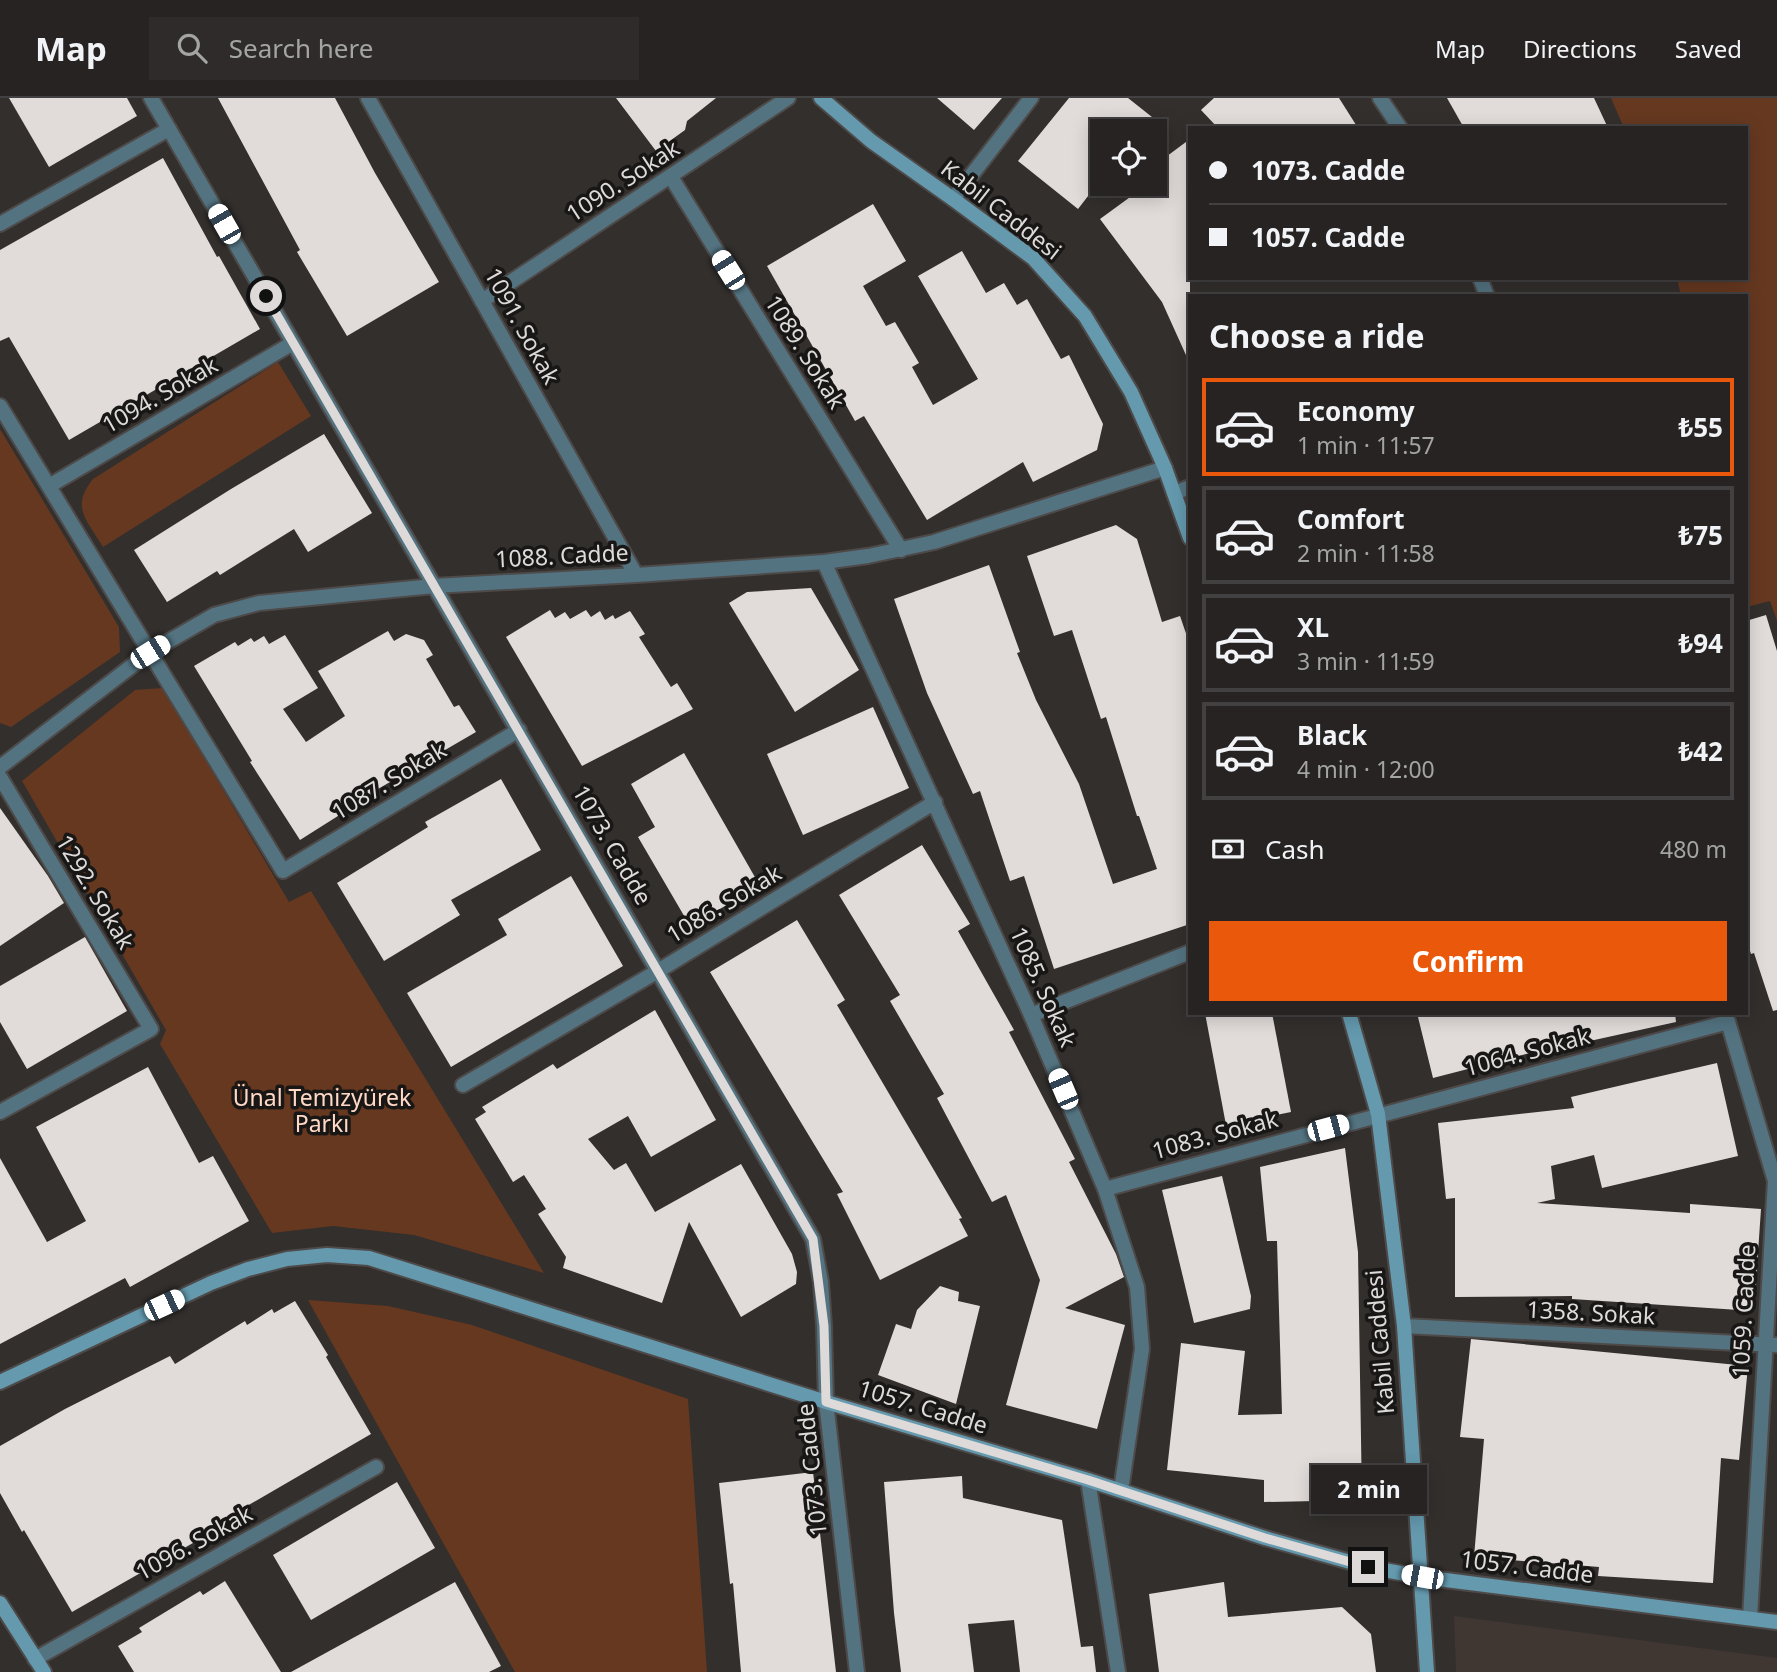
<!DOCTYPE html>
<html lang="en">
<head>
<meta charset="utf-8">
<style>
	body { margin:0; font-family:"Noto Sans",sans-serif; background:#2e2b2a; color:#f1f3f6; height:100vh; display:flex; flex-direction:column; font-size:26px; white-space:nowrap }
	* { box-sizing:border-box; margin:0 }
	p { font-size:23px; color:#a4a4a5 }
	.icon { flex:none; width:38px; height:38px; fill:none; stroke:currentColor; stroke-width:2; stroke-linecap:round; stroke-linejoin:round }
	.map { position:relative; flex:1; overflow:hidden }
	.sheet { position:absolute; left:1188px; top:196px; width:560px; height:721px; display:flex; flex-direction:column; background:#262322; border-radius:0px; box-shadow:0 4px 18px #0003,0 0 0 2px #424040 }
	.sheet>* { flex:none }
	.banner { position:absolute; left:1188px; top:28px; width:560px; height:154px; border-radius:0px; box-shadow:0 4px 18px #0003,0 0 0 2px #424040; display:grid; align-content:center; height:154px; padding:0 21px; background:#262322 }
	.fabs { position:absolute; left:1090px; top:21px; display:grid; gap:14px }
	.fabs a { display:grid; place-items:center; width:77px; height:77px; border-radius:0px; background:#262322; box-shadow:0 4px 18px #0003,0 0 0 2px #424040; font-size:35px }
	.end { position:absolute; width:32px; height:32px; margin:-16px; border:9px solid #dddad9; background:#111; box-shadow:0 0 0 4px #111 }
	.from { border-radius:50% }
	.bubble { position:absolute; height:49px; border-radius:0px; background:#262322; box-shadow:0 4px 18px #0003,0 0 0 2px #424040; font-size:23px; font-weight:700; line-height:49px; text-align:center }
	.car { position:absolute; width:21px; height:42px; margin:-21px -10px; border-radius:9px; box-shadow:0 0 5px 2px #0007; background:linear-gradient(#fff 24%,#345 0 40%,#fff 0 76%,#345 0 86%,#fff 0) }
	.banner b { display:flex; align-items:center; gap:24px; height:66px; font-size:26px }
	.banner b+b { border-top:2px solid #424040 }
	.banner i { width:18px; height:18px; background:#f1f3f6 }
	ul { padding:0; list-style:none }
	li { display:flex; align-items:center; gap:21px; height:98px; margin:0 14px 10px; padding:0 7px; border:4px solid #424040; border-radius:0px }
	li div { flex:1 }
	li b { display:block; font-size:26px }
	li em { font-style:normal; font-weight:700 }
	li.selected { border-color:#ea580c }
	li>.icon { width:63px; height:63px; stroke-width:1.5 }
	h2 { padding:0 21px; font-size:32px; line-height:84px }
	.pay { display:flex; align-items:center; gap:18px; height:77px; padding:0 21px; font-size:26px }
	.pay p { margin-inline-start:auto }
	.action { display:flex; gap:14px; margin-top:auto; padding:14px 21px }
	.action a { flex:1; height:80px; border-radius:0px; background:#ea580c; color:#fff; font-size:28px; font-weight:700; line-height:80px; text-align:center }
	header { display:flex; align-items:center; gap:42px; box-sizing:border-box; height:98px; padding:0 35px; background:#262322; border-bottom:2px solid #424040 }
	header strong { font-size:33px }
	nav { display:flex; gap:38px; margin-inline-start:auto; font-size:24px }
	.search { width:490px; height:63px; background:#2e2b2a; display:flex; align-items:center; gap:18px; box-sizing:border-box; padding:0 24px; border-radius:0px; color:#a4a4a5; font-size:26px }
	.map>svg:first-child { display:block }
	.built { fill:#403632 }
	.green { fill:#663820 }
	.building { fill:#e1dcda }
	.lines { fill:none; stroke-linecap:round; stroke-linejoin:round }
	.street-casing { stroke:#4d4a49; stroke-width:18 }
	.secondary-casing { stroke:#4d4a49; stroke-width:18 }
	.street { stroke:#537381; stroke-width:14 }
	.secondary { stroke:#6499ae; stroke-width:14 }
	.route { stroke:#dddad9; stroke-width:9 }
	.labels { text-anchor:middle; stroke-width:7; stroke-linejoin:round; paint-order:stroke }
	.street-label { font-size:23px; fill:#dddad9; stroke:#191716 }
	.park-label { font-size:23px; fill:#ffd8c6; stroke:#191716 }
</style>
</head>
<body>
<header>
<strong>Map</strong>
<div class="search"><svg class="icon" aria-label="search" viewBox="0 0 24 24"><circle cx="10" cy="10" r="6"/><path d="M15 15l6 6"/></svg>Search here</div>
<nav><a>Map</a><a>Directions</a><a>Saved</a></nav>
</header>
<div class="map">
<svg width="1777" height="1574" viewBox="0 0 1777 1574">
	<rect width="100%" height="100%" fill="#322f2d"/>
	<path class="built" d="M1454,1518L1777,1560V1574H1456Z"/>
	<g class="green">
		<path d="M1611,0H1777V523L1770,503L1747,509L1746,198H1681L1677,180H1746V30H1624Z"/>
		<path d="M278,264L311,318L103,449C87,422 70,409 93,381Z"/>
		<path d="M0,331L119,529L120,554L11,629L0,625Z"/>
		<path d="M163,590L289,804L311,793L544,1175L414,1137L333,1128L272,1135L160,946L166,932L22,683L135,592Z"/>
		<path d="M308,1202L388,1208L472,1227L688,1301L707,1574H515Z"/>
	</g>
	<g class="building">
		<path d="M9,0H127L137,18L49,69Z"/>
		<path d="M218,0H335L375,75L439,184L347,238L297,154L300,152Z"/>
		<path d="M616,0H716L687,23L685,32L656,53Z"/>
		<path d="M937,0H1002L974,32Z"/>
		<path d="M1069,0H1128L1152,19L1140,33H1102V80L1078,111L1018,63Z"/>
		<path d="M1214,0H1339L1358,30H1218L1201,12Z"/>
		<path d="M1447,0H1594L1608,30H1464Z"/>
		<path d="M1190,41V266L1162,204L1100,121L1148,86H1155V67Z"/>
		<path d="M163,60L217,159L219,158L260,231L69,342L9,239L0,243V152Z"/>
		<path d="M873,106L906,163L863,188L886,228L895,224L919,265L912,269L933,307L978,281L918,178L962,153L986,195L1004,185L1017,207L1027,201L1061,261L1069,257L1103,326L1097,352L1033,384L1023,364L927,422L864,318L855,323L767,168Z"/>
		<path d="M324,336L372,415L308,454L294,431L220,477L217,473L167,504L134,452L231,391Z"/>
		<path d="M1116,427L1137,441L1162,524L1180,518L1190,547V826L1054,871L1024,778L1010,783L980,693L973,696L927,595L894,501L989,467L1020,554L1017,555L1036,602L1079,686L1113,786L1157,771L1139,718H1137L1106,619L1101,621L1072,532L1054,538L1027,458Z"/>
		<path d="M811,490L859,572L795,614L729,505L747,494Z"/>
		<path d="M550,512L555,520L565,514L570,521L586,512L591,519L600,513L605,522L613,517L615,521L630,513L645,536L639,539L671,589L677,585L693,611L582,668L506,539Z"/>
		<path d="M1766,517L1777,553V912L1773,913L1754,855L1751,856L1746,840V523Z"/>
		<path d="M388,533L394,543L406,536L424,542L433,557L426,561L454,609L459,607L476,634L378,691L379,692L300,742L250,664L252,663L194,568L235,544L238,548L251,540L254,544L264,538L269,546L285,537L318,590L283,611L306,644L345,618L318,573Z"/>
		<path d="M873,609L909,690L803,737L767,656Z"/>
		<path d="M684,655L760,788L690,828L638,739L655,729L631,686Z"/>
		<path d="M501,681L541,752L451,802L460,817L384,863L337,785L428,729L425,724Z"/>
		<path d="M0,710L48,778L64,805L0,848Z"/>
		<path d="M922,747L970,826L958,833L1014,932L1009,934L1075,1061L1069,1064L1116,1156L1124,1179L1065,1210L1125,1227L1097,1331L1006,1307L1040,1182L1006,1097L992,1104L937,1000L944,996L890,903L900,897L839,797Z"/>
		<path d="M571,778L623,868L451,969L407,895L507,837L498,821Z"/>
		<path d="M797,822L845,902L837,907L962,1120L959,1121L968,1138L880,1182L837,1096L843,1094L710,874Z"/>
		<path d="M85,839L127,913L27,971L0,924V888Z"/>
		<path d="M655,912L716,1022L651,1059L628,1018L588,1041L614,1072L626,1065L655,1114L741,1066L792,1156L797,1174L796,1186L741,1219L689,1124L662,1205L563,1170L566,1159L538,1116L546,1111L524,1077L513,1084L475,1021L486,1014L482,1009L553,966L557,971Z"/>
		<path d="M1205,915H1272L1291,1014L1226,1027Z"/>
		<path d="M1417,915H1675L1676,924L1558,950L1557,948L1433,980Z"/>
		<path d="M1717,965L1738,1058L1602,1090L1594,1057L1551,1068L1555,1101L1537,1105L1690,1115V1106L1761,1111L1754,1213L1572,1201V1198L1455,1199V1100L1446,1101L1438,1025L1574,1010L1571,999Z"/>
		<path d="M148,969L199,1065L213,1058L249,1123L130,1189L125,1180L0,1246V1060L47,1144L86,1123L36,1029Z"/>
		<path d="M1345,1050L1358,1154L1362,1402L1264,1404V1382L1167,1372L1181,1245L1245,1253L1238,1317L1282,1316L1277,1143H1267L1260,1069Z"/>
		<path d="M1222,1078L1251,1198L1250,1211L1194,1225L1162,1092Z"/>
		<path d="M940,1188L959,1194L958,1203L980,1208L956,1306L878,1277L896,1226L911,1231L917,1212Z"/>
		<path d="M295,1203L328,1257L326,1259L371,1336L197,1437L200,1441L72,1514L24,1432L22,1434L0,1395V1348L65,1311L170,1258L175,1266L245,1223L247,1227L272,1211L274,1215Z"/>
		<path d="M1471,1241L1748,1268L1739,1362L1721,1360L1713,1485L1598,1478L1599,1469L1474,1459L1484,1341L1460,1339Z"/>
		<path d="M813,1374L836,1574H741L733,1485L730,1486L719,1385Z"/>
		<path d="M962,1378L963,1400L1062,1422L1081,1549L1093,1548L1096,1574H1020L1014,1522L968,1526L974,1574H901L894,1515L884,1384Z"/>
		<path d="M397,1384L435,1450L311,1522L273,1457Z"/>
		<path d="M225,1483L281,1574H134L118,1548L142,1534L139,1530L200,1493L203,1497Z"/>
		<path d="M455,1484L501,1568L489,1574H291Z"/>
		<path d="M1224,1484L1228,1519L1342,1509L1371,1536L1376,1574H1159L1149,1496Z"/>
	</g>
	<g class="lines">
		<g class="street-casing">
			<g id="street">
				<path d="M151,0L813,1141L821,1184L824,1228L826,1304L857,1574"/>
				<path d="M368,0L636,477"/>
				<path d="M1380,0L1400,30"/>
				<path d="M671,79L901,452"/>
				<path d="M953,101L1031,0"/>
				<path d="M0,126L169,31"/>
				<path d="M1480,180L1487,198"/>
				<path d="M482,203L788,0"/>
				<path d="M0,308L283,773L519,632"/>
				<path d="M49,388L293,245"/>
				<path d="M1174,395L1190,389"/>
				<path d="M824,464L1031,917L1105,1091L1137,1189L1142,1251L1121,1392"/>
				<path d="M0,669L150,554L214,517L259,505L434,488L636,477L824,464L868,458L934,444L1165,370"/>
				<path d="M0,679L151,931L0,1014"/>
				<path d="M1031,917L1190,854"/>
				<path d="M1726,917L1775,1083L1750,1520"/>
				<path d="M463,987L658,873L935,704"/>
				<path d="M1105,1091L1728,924"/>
				<path d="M1404,1228L1777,1247"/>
				<path d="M1088,1382L1118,1574"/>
				<path d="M35,1561L376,1369"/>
			</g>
		</g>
		<g class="secondary-casing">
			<g id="secondary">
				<path d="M821,0L871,43L953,101L1033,160L1085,218L1131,294L1165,370L1190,440"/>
				<path d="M1349,915L1378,1016L1404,1228L1427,1574"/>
				<path d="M0,1284L211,1185L248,1171L287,1161L327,1157L369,1160L826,1304L1088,1382L1265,1440L1368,1469L1422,1479L1777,1524"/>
				<path d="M0,1505L44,1574"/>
			</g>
		</g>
		<use href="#street" class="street"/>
		<use href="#secondary" class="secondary"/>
	</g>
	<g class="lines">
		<path class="route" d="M266,198L813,1141L824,1228L826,1304L1088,1382L1265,1440L1368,1469"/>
	</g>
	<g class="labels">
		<g class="street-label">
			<text transform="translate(623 83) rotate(-33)" y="8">1090. Sokak</text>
			<text transform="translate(1001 112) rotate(38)" y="8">Kabil Caddesi</text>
			<text transform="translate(522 228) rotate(61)" y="8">1091. Sokak</text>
			<text transform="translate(805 254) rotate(58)" y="8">1089. Sokak</text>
			<text transform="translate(160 297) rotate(-30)" y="8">1094. Sokak</text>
			<text transform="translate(562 458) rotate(-3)" y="8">1088. Cadde</text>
			<text transform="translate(389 683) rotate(-31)" y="8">1087. Sokak</text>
			<text transform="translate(612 747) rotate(60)" y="8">1073. Cadde</text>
			<text transform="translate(95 794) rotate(59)" y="8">1292. Sokak</text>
			<text transform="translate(724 806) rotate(-31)" y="8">1086. Sokak</text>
			<text transform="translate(1043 889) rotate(66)" y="8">1085. Sokak</text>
			<text transform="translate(1527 954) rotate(-15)" y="8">1064. Sokak</text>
			<text transform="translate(1215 1037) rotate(-15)" y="8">1083. Sokak</text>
			<text transform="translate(1744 1213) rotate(-87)" y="8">1059. Cadde</text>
			<text transform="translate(1591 1215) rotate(3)" y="8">1358. Sokak</text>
			<text transform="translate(1380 1244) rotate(-95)" y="8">Kabil Caddesi</text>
			<text transform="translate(923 1309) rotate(17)" y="8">1057. Cadde</text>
			<text transform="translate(812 1372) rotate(-96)" y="8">1073. Cadde</text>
			<text transform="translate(194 1445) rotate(-29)" y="8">1096. Sokak</text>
			<text transform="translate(1527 1469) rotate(7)" y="8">1057. Cadde</text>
		</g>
		<g class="park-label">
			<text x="322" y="1008">Ünal Temizyürek<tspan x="322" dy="26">Parkı</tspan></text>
		</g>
	</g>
</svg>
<div class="fabs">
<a><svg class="icon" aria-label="locate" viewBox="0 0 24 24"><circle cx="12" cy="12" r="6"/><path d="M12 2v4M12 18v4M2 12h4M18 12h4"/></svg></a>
</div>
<i class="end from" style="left:266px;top:198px"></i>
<i class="end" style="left:1368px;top:1469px"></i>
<div class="bubble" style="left:1311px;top:1367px;width:116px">2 min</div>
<i class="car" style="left:224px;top:126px;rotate:330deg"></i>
<i class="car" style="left:728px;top:172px;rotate:328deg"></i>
<i class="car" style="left:150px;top:554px;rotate:58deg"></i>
<i class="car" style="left:1063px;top:991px;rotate:337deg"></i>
<i class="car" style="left:1328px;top:1030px;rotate:75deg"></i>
<i class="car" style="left:164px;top:1207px;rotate:65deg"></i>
<i class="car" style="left:1422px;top:1479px;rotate:280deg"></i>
<div class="banner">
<b><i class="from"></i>1073. Cadde</b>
<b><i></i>1057. Cadde</b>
</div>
<section class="sheet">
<h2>Choose a ride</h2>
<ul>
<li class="selected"><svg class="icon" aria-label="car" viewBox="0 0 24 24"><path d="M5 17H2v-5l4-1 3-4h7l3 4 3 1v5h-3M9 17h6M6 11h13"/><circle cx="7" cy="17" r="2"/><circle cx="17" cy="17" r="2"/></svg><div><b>Economy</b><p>1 min · 11:57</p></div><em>₺55</em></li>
<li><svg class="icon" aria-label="car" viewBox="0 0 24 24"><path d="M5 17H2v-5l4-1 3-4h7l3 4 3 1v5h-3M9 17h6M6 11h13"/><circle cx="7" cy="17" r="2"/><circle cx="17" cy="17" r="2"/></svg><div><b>Comfort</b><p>2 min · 11:58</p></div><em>₺75</em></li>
<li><svg class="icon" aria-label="car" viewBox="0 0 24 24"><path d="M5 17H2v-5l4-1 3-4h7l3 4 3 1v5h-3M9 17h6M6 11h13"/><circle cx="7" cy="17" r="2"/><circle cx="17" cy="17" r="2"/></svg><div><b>XL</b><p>3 min · 11:59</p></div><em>₺94</em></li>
<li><svg class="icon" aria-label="car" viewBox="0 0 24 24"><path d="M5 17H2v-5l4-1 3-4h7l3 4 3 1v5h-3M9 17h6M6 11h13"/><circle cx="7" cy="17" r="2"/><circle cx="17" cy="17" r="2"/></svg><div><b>Black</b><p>4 min · 12:00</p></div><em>₺42</em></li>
</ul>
<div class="pay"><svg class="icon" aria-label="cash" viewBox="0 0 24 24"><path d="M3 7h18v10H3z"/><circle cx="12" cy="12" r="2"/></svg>Cash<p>480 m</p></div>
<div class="action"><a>Confirm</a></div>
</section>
</div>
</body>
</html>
